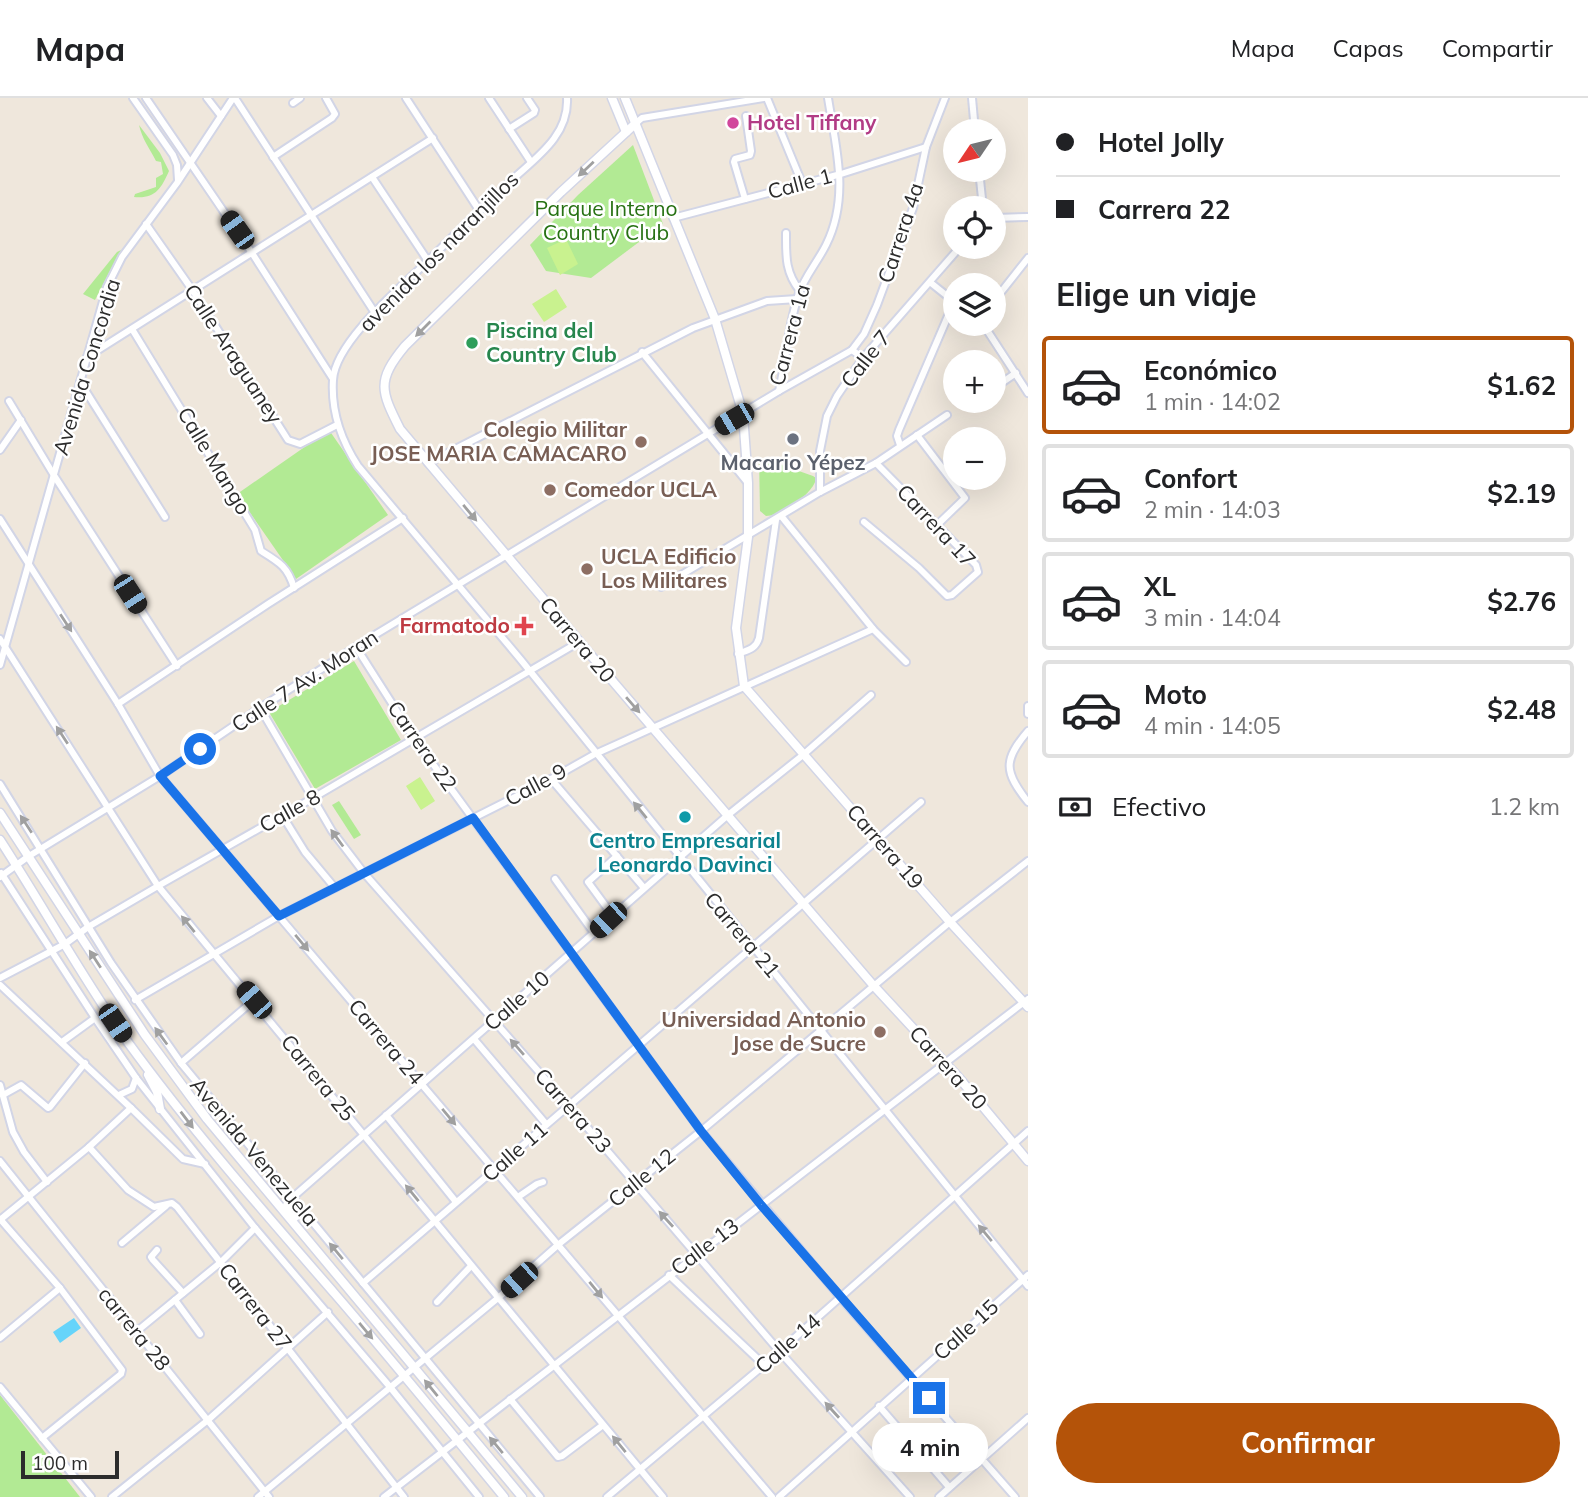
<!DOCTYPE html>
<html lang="es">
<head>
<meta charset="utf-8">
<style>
	body { margin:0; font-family:Mulish,sans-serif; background:#f2f2f2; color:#202124; height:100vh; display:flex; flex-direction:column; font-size:26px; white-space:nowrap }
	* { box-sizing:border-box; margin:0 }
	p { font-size:23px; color:#757577 }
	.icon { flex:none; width:38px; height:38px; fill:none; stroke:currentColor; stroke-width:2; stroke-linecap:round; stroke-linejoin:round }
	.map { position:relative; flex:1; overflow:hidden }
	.drawer { display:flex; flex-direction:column; background:#fff; width:560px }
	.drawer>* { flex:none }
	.top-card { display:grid; align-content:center; height:154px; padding:0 28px; background:#fff }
	.needle { width:46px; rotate:235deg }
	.controls { position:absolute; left:943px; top:21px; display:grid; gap:14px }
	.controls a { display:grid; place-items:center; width:63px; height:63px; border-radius:50%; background:#fff; box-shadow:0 7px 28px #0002; font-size:35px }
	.scale { position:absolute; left:21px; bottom:18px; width:98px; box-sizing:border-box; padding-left:7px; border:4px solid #2c2c2c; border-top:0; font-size:19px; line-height:24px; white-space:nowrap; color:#2c2c2c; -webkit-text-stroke:5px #fff; paint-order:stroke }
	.end { position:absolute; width:32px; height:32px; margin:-16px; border:9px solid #1a73e8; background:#fff; box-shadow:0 0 0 4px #fff }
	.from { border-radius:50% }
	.bubble { position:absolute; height:49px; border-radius:24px; background:#fff; box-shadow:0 7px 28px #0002; font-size:23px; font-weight:700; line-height:49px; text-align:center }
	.car { position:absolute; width:21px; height:42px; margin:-21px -10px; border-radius:9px; box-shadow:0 0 5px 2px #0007; background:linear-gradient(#222 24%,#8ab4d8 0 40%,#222 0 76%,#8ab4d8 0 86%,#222 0) }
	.top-card b { display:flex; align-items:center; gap:24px; height:66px; font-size:26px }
	.top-card b+b { border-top:2px solid #e0e0e0 }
	.top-card i { width:18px; height:18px; background:#202124 }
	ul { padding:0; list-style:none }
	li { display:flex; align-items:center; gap:21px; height:98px; margin:0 14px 10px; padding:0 14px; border:4px solid #e0e0e0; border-radius:7px }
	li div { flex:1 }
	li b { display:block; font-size:26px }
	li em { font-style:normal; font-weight:700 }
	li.active { border-color:#b45309 }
	li>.icon { width:63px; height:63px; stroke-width:1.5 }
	h2 { padding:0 28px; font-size:32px; line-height:84px }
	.pay { display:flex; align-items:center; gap:18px; height:77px; padding:0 28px; font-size:26px }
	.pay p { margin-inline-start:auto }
	.action { display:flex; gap:14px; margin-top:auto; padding:14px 28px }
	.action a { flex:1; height:80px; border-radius:42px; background:#b45309; color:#fff; font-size:28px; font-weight:700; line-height:80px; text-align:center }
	header { display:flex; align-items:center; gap:42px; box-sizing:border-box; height:98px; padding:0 35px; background:#fff; border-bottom:2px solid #e0e0e0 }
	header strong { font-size:33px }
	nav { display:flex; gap:38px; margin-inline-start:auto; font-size:24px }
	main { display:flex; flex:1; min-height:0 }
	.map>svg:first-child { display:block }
	.green { fill:#b2ea94 }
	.pitch { fill:#c9f28f }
	.water { fill:#66d4fa }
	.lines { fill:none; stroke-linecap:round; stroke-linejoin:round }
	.minor-casing { stroke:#d2d5e6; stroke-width:10 }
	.tertiary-casing { stroke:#d2d5e6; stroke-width:11 }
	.minor { stroke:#fff; stroke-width:6 }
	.tertiary { stroke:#fff; stroke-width:8 }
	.oneway { fill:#a0a0a0 }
	.route { stroke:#1a73e8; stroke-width:9 }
	.hotel-dot { fill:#d1479c; stroke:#fff; stroke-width:2.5 }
	.leisure-dot { fill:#2e9e5b; stroke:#fff; stroke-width:2.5 }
	.worship-dot { fill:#6b7280; stroke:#fff; stroke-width:2.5 }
	.education-dot { fill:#8d6e63; stroke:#fff; stroke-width:2.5 }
	.health-dot { fill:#e0444e; stroke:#fff; stroke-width:2.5 }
	.culture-dot { fill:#0f9aa8; stroke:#fff; stroke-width:2.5 }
	.labels { text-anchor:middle; stroke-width:5; stroke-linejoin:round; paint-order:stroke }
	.hotel-label { font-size:21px; font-weight:bold; fill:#b23c85; stroke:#fff; text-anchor:start }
	.street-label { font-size:21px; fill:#2c2c2c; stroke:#fff }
	.park-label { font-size:21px; fill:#277113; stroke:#fff }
	.leisure-label { font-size:21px; font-weight:bold; fill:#27864d; stroke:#fff; text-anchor:start }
	.education-label { font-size:21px; font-weight:bold; fill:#785e54; stroke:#fff; text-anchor:end }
	.worship-label { font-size:21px; font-weight:bold; fill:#5b616d; stroke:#fff }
	.health-label { font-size:21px; font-weight:bold; fill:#be3a42; stroke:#fff; text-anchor:end }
	.culture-label { font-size:21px; font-weight:bold; fill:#0d838f; stroke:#fff }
</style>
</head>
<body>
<header>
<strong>Mapa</strong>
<nav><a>Mapa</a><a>Capas</a><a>Compartir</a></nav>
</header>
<main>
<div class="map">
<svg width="1028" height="1399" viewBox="0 0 1028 1399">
	<rect width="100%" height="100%" fill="#efe7dc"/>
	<g class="green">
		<path d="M139,27L160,55L169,73C161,91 155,101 134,99L135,96L156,89V80L163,76L161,64L156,63C150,51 142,41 139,27Z"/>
		<path d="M633,47L663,126L591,180L546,173L530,147L578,97Z"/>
		<path d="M121,152L95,202L83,196L117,154Z"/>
		<path d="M329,332L388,417L296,481L237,396Z"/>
		<path d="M759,359L813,378L816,380C815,395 780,418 766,418L760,413Z"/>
		<path d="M354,563L401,642L315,691L269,614Z"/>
		<path d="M339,703L361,737L354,741L332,707Z"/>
		<path d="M0,1297L80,1399H0Z"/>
	</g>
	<g class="pitch">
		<path d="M566,141L578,166L560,177L547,150Z"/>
		<path d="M556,191L567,209L544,224L532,206Z"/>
		<path d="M420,679L435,703L421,712L406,688Z"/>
	</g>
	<path class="water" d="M74,1220L81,1230L60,1245L53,1234Z"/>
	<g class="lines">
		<g class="minor-casing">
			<g id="minor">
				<path d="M133,0L173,57L177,67L178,82"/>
				<path d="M146,0L252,155L333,281"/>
				<path d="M207,0L221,18"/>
				<path d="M235,0L375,215"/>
				<path d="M406,0L479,112"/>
				<path d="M489,0L531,64"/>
				<path d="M567,0C569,37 537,59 513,81C484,108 456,135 428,163C401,189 335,244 333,282C331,314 341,342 358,368L521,562L1028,1188"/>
				<path d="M767,0L802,85"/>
				<path d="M972,0L975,33"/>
				<path d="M293,5L300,0"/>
				<path d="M636,25L642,20L764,0"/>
				<path d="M509,31L534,15L535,12L527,0"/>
				<path d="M273,59L332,20L335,16L326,0"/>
				<path d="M979,72L983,110"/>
				<path d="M372,79L428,163"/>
				<path d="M745,101L734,64L735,61L750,57L751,53L746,18"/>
				<path d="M673,120L841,76L926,49"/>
				<path d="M994,120L1028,119"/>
				<path d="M146,126L193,193L288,342L300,346L337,327"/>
				<path d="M786,135C786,158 785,174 800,193"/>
				<path d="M931,185L956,205"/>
				<path d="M994,203L1028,160"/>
				<path d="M983,226L1028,295"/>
				<path d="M132,231L255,432L261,453C279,464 288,469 294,490"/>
				<path d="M642,254L748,385"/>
				<path d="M87,259L433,40"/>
				<path d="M863,260L852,252L864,236L877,207L913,110L926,49L945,0"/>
				<path d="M80,284L165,419"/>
				<path d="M994,290L1016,275"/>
				<path d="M779,293L852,252"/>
				<path d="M9,303L55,379L177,568"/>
				<path d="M917,337L965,400L937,427"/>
				<path d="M900,347L897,338L899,332L954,204"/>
				<path d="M0,352L21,322"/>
				<path d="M428,365L693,230L767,203L797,201"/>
				<path d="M820,394V353L827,318L837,298L863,260L960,149"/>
				<path d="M782,419L873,531L906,564"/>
				<path d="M0,421L118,606L160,678L772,1399"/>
				<path d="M864,424L919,470L947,498L952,497L978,474L976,467L876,365"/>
				<path d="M661,489L820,394L876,365L947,317"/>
				<path d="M0,541L158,788L663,1399"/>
				<path d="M356,549L414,640L701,1033L841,1200L1015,1399"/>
				<path d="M738,556C748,552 756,551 759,540L776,422"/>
				<path d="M0,567L107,189L122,159L177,85L233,0"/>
				<path d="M118,606L268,506L403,420"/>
				<path d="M1028,608V616"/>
				<path d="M260,610L332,733L364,775L568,1007L780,1254L910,1399"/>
				<path d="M1028,633C1003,662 1004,674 1028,704"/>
				<path d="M551,681L644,790"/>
				<path d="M0,686L111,865L181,965L540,1399"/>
				<path d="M282,717L305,754L335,790"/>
				<path d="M1,775L95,920L136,980L255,1130L390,1289L479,1399"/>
				<path d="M0,779L29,758L160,678L260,610L378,535L779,293C786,262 788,229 798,198C804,179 817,165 826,147C850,99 836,50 828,0"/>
				<path d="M555,781L594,835"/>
				<path d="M613,818L588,784L617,758"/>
				<path d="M0,880L65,846L88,829L158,788L313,700L579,544"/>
				<path d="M0,887L131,1010L89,1049L0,1122"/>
				<path d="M135,902L279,818L551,681L595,656L873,531"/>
				<path d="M474,941L546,1026"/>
				<path d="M62,944L95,920"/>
				<path d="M181,965L254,902"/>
				<path d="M0,987L13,1034L24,1054L47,1084"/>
				<path d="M3,997L21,987L48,1010L50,1009L85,965"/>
				<path d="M119,997L132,991L136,980"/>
				<path d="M131,1010L183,1061L205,1066"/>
				<path d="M386,1017L456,1104"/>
				<path d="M89,1049L128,1092L154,1109L172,1105L177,1109L404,1399"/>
				<path d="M0,1063L269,1399"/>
				<path d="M518,1099L537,1086L543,1084"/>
				<path d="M292,1100L728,717L803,657L871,597"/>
				<path d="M0,1121L60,1190L122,1272L121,1276L42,1340"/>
				<path d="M122,1145L166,1108"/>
				<path d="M157,1152L151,1159L153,1162L183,1195"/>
				<path d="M669,1177L764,1267"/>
				<path d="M363,1185L921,704"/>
				<path d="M175,1202L200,1236"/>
				<path d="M437,1204L471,1168"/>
				<path d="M136,1234L221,1164L255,1130"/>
				<path d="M0,1240L60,1190"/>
				<path d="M0,1289L91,1399"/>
				<path d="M510,1301L558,1359L562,1358L603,1327"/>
				<path d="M879,1308L949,1389"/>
				<path d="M112,1399L208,1322L328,1214"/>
				<path d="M258,1399L498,1200L559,1146L701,1033L950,824L1028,763"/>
				<path d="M384,1399L1028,901"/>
				<path d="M607,1399L764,1267L1028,1033"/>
				<path d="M779,1399L1028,1177"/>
				<path d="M939,1399L1028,1320"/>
			</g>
		</g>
		<g class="tertiary-casing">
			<g id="tertiary">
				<path d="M612,0L626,34"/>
				<path d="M625,0L715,221L743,316L748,385V439L736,530L744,588L950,824L1028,909"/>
				<path d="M636,25L561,94L405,248C376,283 381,293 400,331L616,587L873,887L960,981L1028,1063"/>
				<path d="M0,715L145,937L207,1021L522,1399"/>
				<path d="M0,742C43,808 81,878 127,943C191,1031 263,1113 335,1196C392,1262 448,1331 504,1399"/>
				<path d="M148,977L157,994L160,1011"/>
				<path d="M292,1100L287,1107L295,1119"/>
			</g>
		</g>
		<use href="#minor" class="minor"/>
		<use href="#tertiary" class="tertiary"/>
	</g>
	<defs><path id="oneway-solid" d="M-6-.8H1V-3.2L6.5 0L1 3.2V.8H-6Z" transform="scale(1.75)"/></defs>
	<g class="oneway">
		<use href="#oneway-solid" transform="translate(586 71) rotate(137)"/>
		<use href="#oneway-solid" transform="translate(423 231) rotate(135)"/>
		<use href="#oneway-solid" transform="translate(470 415) rotate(50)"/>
		<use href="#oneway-solid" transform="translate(66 525) rotate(57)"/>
		<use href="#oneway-solid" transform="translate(633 607) rotate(49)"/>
		<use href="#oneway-solid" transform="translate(62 637) rotate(-123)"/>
		<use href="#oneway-solid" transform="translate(640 712) rotate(-129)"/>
		<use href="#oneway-solid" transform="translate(26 726) rotate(-123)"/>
		<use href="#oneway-solid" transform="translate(337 740) rotate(-126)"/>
		<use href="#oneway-solid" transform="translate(188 826) rotate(-129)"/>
		<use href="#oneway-solid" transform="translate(302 845) rotate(50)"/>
		<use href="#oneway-solid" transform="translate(95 861) rotate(-123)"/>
		<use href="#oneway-solid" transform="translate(161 938) rotate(-126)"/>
		<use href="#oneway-solid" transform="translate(517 949) rotate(-131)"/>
		<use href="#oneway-solid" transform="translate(449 1019) rotate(50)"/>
		<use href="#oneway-solid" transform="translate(187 1022) rotate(53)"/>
		<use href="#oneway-solid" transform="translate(412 1095) rotate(-129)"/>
		<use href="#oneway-solid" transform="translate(666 1121) rotate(-132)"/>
		<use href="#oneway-solid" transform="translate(985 1135) rotate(-130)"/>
		<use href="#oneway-solid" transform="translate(336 1153) rotate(-130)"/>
		<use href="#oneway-solid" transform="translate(596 1192) rotate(51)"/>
		<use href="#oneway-solid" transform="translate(366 1233) rotate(50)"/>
		<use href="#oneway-solid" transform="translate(431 1290) rotate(-129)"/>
		<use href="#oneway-solid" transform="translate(832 1312) rotate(-132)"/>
		<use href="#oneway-solid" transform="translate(619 1346) rotate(-129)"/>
		<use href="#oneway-solid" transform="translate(496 1347) rotate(-130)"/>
	</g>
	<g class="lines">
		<path class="route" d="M200,651L160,678L279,818L473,720L701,1033L761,1107L929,1300"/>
	</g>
	<circle class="hotel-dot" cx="733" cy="25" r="7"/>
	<circle class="leisure-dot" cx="472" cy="245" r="7"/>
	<circle class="worship-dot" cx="793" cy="341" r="7"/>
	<g class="education-dot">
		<circle cx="641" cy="344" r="7"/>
		<circle cx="550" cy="392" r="7"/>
		<circle cx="587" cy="471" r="7"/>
		<circle cx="880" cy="934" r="7"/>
	</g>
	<path class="health-dot" d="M520.5 517.5h7v7h7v7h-7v7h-7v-7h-7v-7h7z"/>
	<circle class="culture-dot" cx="685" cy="719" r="7"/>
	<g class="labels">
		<g class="hotel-label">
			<text x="747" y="32">Hotel Tiffany</text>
		</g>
		<g class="street-label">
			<text transform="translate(800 86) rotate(-15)" y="7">Calle 1</text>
			<text transform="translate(901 135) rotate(-72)" y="7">Carrera 4a</text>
			<text transform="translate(439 154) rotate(-45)" y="7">avenida los naranjillos</text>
			<text transform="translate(790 237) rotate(-75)" y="7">Carrera 1a</text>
			<text transform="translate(233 256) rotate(57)" y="7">Calle Araguaney</text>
			<text transform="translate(866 261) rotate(-52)" y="7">Calle 7</text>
			<text transform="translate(87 269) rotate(-73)" y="7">Avenida Concordia</text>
			<text transform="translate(214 363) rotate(59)" y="7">Calle Mango</text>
			<text transform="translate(936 428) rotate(47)" y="7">Carrera 17</text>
			<text transform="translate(577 542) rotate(50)" y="7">Carrera 20</text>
			<text transform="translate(305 583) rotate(-33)" y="7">Calle 7 Av. Moran</text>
			<text transform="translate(422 648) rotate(55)" y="7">Carrera 22</text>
			<text transform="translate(536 687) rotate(-28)" y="7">Calle 9</text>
			<text transform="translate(290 713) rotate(-29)" y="7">Calle 8</text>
			<text transform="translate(885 749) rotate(49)" y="7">Carrera 19</text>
			<text transform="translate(742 837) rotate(50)" y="7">Carrera 21</text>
			<text transform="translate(517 903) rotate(-41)" y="7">Calle 10</text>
			<text transform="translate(386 944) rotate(50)" y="7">Carrera 24</text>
			<text transform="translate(948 970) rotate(48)" y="7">Carrera 20</text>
			<text transform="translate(318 980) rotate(51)" y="7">Carrera 25</text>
			<text transform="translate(573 1013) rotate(49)" y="7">Carrera 23</text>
			<text transform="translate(254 1054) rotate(50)" y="7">Avenida Venezuela</text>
			<text transform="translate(515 1054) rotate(-41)" y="7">Calle 11</text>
			<text transform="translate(642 1080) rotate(-39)" y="7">Calle 12</text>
			<text transform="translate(705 1149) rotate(-37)" y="7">Calle 13</text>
			<text transform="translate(255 1209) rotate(52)" y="7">Carrera 27</text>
			<text transform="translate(134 1231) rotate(51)" y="7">carrera 28</text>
			<text transform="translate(966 1232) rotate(-42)" y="7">Calle 15</text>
			<text transform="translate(788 1246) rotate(-41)" y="7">Calle 14</text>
		</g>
		<g class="park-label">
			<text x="606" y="118">Parque Interno<tspan x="606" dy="24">Country Club</tspan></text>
		</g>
		<g class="leisure-label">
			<text x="486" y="240">Piscina del<tspan x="486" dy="24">Country Club</tspan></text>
		</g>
		<g class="education-label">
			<text x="627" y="339">Colegio Militar<tspan x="627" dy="24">JOSE MARIA CAMACARO</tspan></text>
			<text x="564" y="399" text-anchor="start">Comedor UCLA</text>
			<text x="601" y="466" text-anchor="start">UCLA Edificio<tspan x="601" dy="24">Los Militares</tspan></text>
			<text x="866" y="929">Universidad Antonio<tspan x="866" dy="24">Jose de Sucre</tspan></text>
		</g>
		<g class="worship-label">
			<text x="793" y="372">Macario Yépez</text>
		</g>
		<g class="health-label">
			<text x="510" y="535">Farmatodo</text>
		</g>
		<g class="culture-label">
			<text x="685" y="750">Centro Empresarial<tspan x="685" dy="24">Leonardo Davinci</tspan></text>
		</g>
	</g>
</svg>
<div class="controls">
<a><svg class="needle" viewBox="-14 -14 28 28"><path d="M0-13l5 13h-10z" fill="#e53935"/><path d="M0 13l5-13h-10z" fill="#757577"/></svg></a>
<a><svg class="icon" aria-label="locate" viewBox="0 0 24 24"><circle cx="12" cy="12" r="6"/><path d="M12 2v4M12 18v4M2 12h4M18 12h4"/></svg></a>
<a><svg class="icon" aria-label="layers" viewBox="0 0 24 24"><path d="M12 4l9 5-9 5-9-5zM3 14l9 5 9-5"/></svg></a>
<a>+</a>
<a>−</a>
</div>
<div class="scale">100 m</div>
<i class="end from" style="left:200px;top:651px"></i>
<i class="end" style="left:929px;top:1300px"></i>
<div class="bubble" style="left:872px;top:1325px;width:116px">4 min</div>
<i class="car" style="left:237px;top:132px;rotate:325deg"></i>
<i class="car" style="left:734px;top:321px;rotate:240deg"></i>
<i class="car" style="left:130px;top:496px;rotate:147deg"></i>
<i class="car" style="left:608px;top:822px;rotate:227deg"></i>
<i class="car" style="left:254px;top:902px;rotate:319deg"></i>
<i class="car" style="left:115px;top:925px;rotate:146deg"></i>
<i class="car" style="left:519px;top:1182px;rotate:228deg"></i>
</div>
<section class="drawer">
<div class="top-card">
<b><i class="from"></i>Hotel Jolly</b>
<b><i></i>Carrera 22</b>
</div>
<h2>Elige un viaje</h2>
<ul>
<li class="active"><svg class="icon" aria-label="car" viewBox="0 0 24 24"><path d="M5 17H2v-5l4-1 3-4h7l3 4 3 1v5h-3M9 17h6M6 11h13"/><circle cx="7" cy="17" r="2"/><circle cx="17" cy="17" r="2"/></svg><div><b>Económico</b><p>1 min · 14:02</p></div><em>$1.62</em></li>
<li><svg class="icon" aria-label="car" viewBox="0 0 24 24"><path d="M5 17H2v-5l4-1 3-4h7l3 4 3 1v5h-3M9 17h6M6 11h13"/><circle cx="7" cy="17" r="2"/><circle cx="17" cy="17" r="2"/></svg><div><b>Confort</b><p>2 min · 14:03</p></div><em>$2.19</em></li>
<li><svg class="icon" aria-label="car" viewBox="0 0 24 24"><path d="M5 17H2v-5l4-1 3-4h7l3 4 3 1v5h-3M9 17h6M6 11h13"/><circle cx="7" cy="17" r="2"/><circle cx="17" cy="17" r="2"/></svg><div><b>XL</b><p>3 min · 14:04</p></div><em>$2.76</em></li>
<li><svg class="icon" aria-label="car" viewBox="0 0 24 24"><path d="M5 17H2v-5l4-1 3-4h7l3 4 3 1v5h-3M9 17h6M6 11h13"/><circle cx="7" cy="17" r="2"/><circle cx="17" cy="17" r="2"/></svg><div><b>Moto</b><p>4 min · 14:05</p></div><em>$2.48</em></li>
</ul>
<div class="pay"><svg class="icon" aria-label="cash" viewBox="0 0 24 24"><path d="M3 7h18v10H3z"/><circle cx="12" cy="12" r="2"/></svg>Efectivo<p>1.2 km</p></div>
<div class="action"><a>Confirmar</a></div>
</section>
</main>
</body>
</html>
